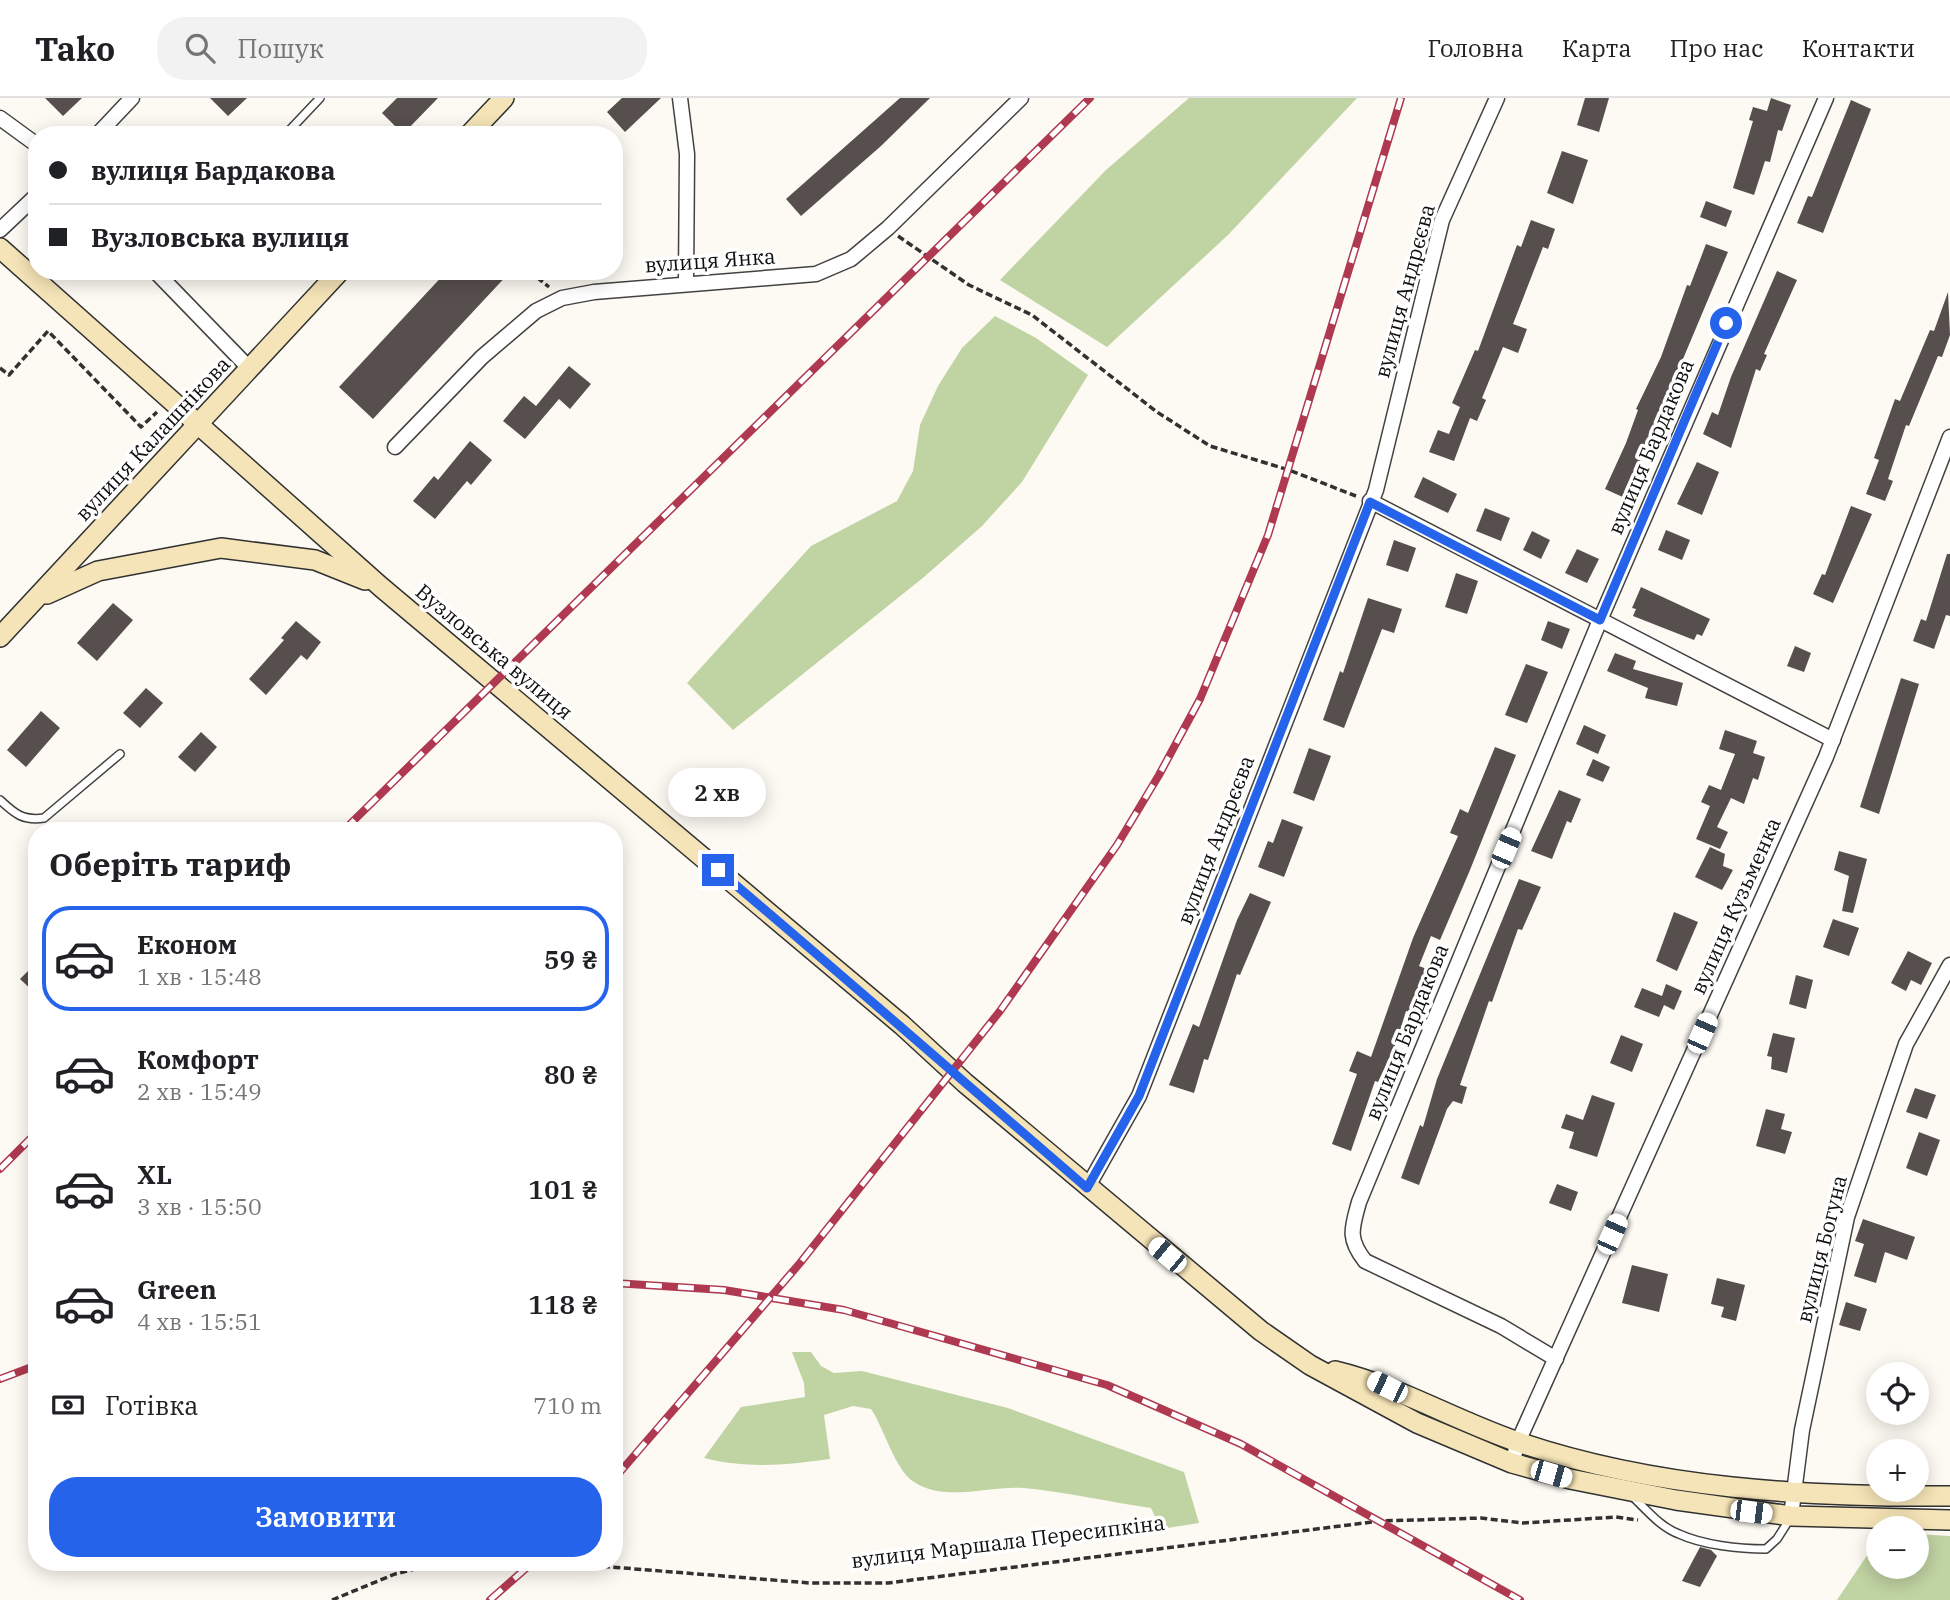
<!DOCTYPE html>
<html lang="uk">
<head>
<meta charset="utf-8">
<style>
	body { margin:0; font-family:"IBM Plex Serif",serif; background:#f2f2f2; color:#202124; height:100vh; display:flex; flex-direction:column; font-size:26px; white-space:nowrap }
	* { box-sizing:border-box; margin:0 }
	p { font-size:23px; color:#757577 }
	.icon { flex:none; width:38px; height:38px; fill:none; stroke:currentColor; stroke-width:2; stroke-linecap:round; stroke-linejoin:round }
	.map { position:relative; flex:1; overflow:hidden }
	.drawer { position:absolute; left:28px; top:724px; width:595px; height:749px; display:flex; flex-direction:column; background:#fff; border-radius:28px; box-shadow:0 4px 18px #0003 }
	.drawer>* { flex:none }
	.banner { position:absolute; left:28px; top:28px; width:595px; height:154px; border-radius:28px; box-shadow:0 4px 18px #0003; display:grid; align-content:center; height:154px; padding:0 21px; background:#fff }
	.buttons { position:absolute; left:1866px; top:1264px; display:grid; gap:14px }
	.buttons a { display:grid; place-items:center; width:63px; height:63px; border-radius:50%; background:#fff; box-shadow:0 4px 18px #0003; font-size:35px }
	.end { position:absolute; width:32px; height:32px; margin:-16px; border:9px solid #2563eb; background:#fff; box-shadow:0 0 0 4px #fff }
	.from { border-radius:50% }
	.bubble { position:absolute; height:49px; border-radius:24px; background:#fff; box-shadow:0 4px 18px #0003; font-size:23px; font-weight:600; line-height:49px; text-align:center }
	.car { position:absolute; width:21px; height:42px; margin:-21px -10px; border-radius:9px; box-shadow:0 0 5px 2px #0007; background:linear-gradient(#fff 24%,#345 0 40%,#fff 0 76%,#345 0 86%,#fff 0) }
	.banner b { display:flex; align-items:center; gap:24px; height:66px; font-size:26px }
	.banner b+b { border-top:2px solid #e0e0e0 }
	.banner i { width:18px; height:18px; background:#202124 }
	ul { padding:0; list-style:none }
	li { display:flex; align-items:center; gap:21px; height:105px; margin:0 14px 10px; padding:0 7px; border:4px solid transparent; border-radius:28px }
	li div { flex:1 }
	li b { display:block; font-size:26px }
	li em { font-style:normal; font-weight:600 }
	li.on { border-color:#2563eb }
	li>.icon { width:63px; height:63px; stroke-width:1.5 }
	h2 { padding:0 21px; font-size:32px; line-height:84px }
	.pay { display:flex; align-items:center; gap:18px; height:77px; padding:0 21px; font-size:26px }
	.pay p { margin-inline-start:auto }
	.primary-button { display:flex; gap:14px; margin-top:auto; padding:14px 21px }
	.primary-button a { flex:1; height:80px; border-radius:28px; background:#2563eb; color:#fff; font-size:28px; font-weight:600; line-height:80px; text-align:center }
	header { display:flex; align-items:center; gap:42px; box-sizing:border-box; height:98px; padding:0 35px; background:#fff; border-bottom:2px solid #e0e0e0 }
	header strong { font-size:33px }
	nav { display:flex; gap:38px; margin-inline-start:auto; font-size:24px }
	.search { width:490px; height:63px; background:#f2f2f2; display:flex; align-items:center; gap:18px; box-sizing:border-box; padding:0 24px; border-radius:28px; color:#757577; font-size:26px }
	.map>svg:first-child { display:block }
	.forest { fill:#c0d3a2 }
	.building { fill:#574f4d }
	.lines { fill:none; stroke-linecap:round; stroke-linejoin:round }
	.lane-casing { stroke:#424242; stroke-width:10 }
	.street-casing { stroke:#424242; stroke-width:17 }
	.secondary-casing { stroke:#313131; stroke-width:22 }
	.path { stroke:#313131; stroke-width:3.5; stroke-dasharray:7 3.5; stroke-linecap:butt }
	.lane { stroke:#fff; stroke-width:7 }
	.street { stroke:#fff; stroke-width:14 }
	.secondary { stroke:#f5e4b7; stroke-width:19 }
	.rail-casing { stroke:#ae3951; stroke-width:8 }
	.rail { stroke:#fff; stroke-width:5; stroke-dasharray:16; stroke-linecap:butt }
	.route { stroke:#2563eb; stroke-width:9 }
	.labels { text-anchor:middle; stroke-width:7; stroke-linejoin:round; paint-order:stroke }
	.street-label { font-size:21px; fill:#0f0f0f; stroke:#fff }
</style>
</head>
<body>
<header>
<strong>Tako</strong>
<div class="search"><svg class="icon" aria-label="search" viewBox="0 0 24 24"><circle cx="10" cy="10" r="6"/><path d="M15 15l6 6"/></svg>Пошук</div>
<nav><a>Головна</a><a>Карта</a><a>Про нас</a><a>Контакти</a></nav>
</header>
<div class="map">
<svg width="1950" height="1502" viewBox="0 0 1950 1502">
	<rect width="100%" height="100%" fill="#fdfaf3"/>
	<g class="forest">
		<path d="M1189,0H1357L1228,137L1107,249L1000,182L1106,72Z"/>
		<path d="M995,218L1036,240L1088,277L1022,384L982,428L924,479L733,632L687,585L811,448L897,403L913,373L920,327L938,288L962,250Z"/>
		<path d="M792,1254H811L821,1268L834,1275L862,1273L1008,1310L1184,1374L1199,1425L1161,1431L1151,1410C1109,1404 1066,1394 1024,1390C989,1387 946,1405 914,1384C895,1372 884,1330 871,1311L853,1308L824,1317L830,1361C785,1367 748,1371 704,1360L741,1309L805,1299L804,1285Z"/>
		<path d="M1916,1436L1950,1438V1502H1837L1878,1441V1468H1916Z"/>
	</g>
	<g class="building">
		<path d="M45,0H82L63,18Z"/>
		<path d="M210,0H247L228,18Z"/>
		<path d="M397,0H438L403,36L382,15Z"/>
		<path d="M622,0H661L625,34L607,14Z"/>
		<path d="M900,0H930L881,48L801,118L786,101Z"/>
		<path d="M1585,0H1609L1599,34L1577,27Z"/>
		<path d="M1771,0L1791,7L1782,33L1778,32L1770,64L1765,63L1754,97L1733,90L1753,23L1749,22L1753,9L1767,13Z"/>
		<path d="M1851,2L1871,11L1823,135L1797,125L1808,98L1812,99Z"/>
		<path d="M1562,53L1588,62L1573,106L1547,95Z"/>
		<path d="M1706,103L1732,113L1726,129L1700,119Z"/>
		<path d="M1531,122L1555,131L1548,151L1543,149L1513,226L1527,231L1518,255L1503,249L1482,300L1486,302L1477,323L1470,320L1454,363L1429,354L1438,332L1449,336L1460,309L1452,305L1475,252L1478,253L1517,147L1521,149Z"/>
		<path d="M1706,146L1728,154L1635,375L1638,376L1627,401L1605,391L1626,345L1638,312L1636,311L1661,259L1687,187L1690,188Z"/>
		<path d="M447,173H511L373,321L339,289Z"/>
		<path d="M1777,173L1797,182L1764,256L1767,257L1760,273L1756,271L1731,350L1703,336L1712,314L1718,317L1731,279Z"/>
		<path d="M1948,194L1950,237L1942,259L1938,258L1909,328L1906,327L1888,381L1893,383L1885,403L1866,396L1879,362L1874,360L1895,301L1900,303L1930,232L1934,233Z"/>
		<path d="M569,268L591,286L570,311L559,301L525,341L503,323L524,298L536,308Z"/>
		<path d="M470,343L492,362L471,387L467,383L435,421L413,403L434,378L438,382Z"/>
		<path d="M1697,364L1719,374L1702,417L1677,406Z"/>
		<path d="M1423,379L1457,396L1448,415L1414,399Z"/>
		<path d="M1851,408L1872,416L1833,505L1813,496L1822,476L1825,477Z"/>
		<path d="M1485,410L1510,420L1501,443L1476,433Z"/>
		<path d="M1666,432L1690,442L1682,462L1658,452Z"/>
		<path d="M1532,433L1550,442L1541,461L1523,452Z"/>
		<path d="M1394,442L1416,450L1408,474L1386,467Z"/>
		<path d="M1577,451L1599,461L1587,485L1565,475Z"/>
		<path d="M1947,456H1950V518L1946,517L1934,551L1913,543L1921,521L1926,523Z"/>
		<path d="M1456,475L1478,483L1467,516L1445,509Z"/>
		<path d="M1641,489L1710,521L1702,538L1697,536L1694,542L1633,518L1636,511L1632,510Z"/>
		<path d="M1368,500L1402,511L1394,535L1382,531L1344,630L1323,622L1340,573L1343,575Z"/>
		<path d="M113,505L133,522L97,563L77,545Z"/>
		<path d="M296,523L321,544L307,562L301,557L266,597L249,581L284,542L281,540Z"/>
		<path d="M1548,523L1570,531L1562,551L1541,542Z"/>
		<path d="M1795,548L1811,555L1804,574L1787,568Z"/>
		<path d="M1615,555L1636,563L1633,571L1683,585L1677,608L1645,600L1648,590L1607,573Z"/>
		<path d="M1526,566L1548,574L1527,625L1505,617Z"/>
		<path d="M1901,580L1919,586L1879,716L1860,709Z"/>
		<path d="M146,590L163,605L140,630L123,615Z"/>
		<path d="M41,613L60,630L26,669L7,652Z"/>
		<path d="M1584,627L1606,637L1598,656L1576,646Z"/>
		<path d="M1725,632L1757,643L1753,655L1765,659L1758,682L1753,680L1744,706L1731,700L1717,729L1728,734L1720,751L1696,741L1710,708L1701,704L1709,687L1721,692L1735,656L1719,651Z"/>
		<path d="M201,634L217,649L195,674L178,659Z"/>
		<path d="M1495,649L1516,657L1470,772L1440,842L1431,838L1419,868L1427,871L1409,914L1406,913L1396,946L1378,984L1375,983L1351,1053L1332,1046L1357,976L1349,973L1357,953L1371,959L1413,840L1458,738L1450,735L1460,711L1468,715Z"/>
		<path d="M1309,650L1331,658L1314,703L1293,695Z"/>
		<path d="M1593,661L1610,669L1603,684L1586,677Z"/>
		<path d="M1559,692L1581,701L1571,725L1567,723L1552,761L1531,753Z"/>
		<path d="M1282,721L1303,729L1284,779L1258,769L1268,743L1273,745Z"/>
		<path d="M1710,749L1725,756L1723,768L1733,772L1722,792L1695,779Z"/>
		<path d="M1839,753L1867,761L1853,815L1842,813L1849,778L1834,772Z"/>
		<path d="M1519,781L1541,789L1522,832L1518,831L1492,904L1489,903L1460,987L1467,989L1462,1006L1453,1003L1447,1011L1419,1087L1401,1080L1420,1027L1423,1029L1437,981Z"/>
		<path d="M1250,795L1271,804L1240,877L1237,876L1208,962L1204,961L1194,995L1169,987L1193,926L1199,929L1237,822Z"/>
		<path d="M1674,814L1698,824L1677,873L1656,863Z"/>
		<path d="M1833,821L1859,830L1849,858L1823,849Z"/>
		<path d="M1908,853L1932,865L1921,887L1911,882L1906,893L1891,885Z"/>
		<path d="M37,864V897L20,881Z"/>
		<path d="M1796,877L1813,882L1806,911L1789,906Z"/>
		<path d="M1666,886L1682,893L1674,912L1664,907L1659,919L1634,909L1642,890L1662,898Z"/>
		<path d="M1773,935L1795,940L1787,975L1771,971L1772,959L1767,958Z"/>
		<path d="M1621,937L1643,946L1632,974L1610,965Z"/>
		<path d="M1915,990L1936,997L1927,1021L1906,1014Z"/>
		<path d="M1592,997L1615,1005L1597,1059L1569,1050L1574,1034L1561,1030L1566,1016L1583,1022Z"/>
		<path d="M1766,1011L1785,1016L1781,1031L1792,1034L1785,1056L1756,1048Z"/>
		<path d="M1919,1034L1940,1042L1927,1078L1906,1070Z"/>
		<path d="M1557,1086L1578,1094L1571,1113L1549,1105Z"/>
		<path d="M1863,1121L1915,1139L1907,1162L1885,1154L1876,1185L1854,1178L1864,1146L1855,1143Z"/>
		<path d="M1632,1167L1668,1176L1659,1214L1622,1205Z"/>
		<path d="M1717,1180L1745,1187L1736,1223L1721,1219L1724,1209L1711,1206Z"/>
		<path d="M1846,1204L1867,1211L1860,1233L1839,1227Z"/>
		<path d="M1700,1449L1711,1452L1717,1458L1700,1489L1682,1483Z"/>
	</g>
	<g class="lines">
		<g class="lane-casing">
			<g id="lane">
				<path d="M285,37L320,0"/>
				<path d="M0,702C15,716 23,723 44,720L120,656"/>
				<path d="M1632,1398C1646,1411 1660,1429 1679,1436C1703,1447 1739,1451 1766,1451L1777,1441L1791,1419"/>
			</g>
		</g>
		<g class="street-casing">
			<g id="street">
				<path d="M680,0L687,56L686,185"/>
				<path d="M0,20L37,47"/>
				<path d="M97,37L132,0"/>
				<path d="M0,132L37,97"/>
				<path d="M155,173L249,270"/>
				<path d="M395,349L482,259L536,213L562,200L594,194L816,176L851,161L888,130L1021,0"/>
				<path d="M1370,403L1833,642"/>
				<path d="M1087,1090L1139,998L1376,392L1442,122L1497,0"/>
				<path d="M1556,1261L1501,1228L1365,1163C1347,1140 1352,1130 1359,1104L1600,522L1826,0"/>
				<path d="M1512,1365L1518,1344L1826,659L1950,339"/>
				<path d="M1791,1418L1802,1332L1847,1119L1906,946L1950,867"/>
			</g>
		</g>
		<g class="secondary-casing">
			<g id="secondary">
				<path d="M469,37L504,0"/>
				<path d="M0,150L381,489L902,927L965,985L1261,1233L1310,1267L1417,1325L1512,1365L1570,1381L1676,1402L1791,1418L1950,1422"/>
				<path d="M47,496L98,473L221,450L315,462L365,482"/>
				<path d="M0,539L340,173"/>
				<path d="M1335,1273C1398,1288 1456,1323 1518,1344C1656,1391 1806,1399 1950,1398"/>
			</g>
		</g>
		<g class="path">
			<path d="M898,138L969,187L1032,217L1157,314L1210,348L1289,372L1356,398"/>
			<path d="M529,173L549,189"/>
			<path d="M0,270L9,277L48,233L141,329L157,314"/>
			<path d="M561,1465L810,1485H888L1380,1423L1481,1420L1523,1425L1616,1419L1638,1422"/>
			<path d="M332,1502L395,1476L439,1465"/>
		</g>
		<use href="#lane" class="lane"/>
		<use href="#street" class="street"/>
		<use href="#secondary" class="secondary"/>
		<g class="rail-casing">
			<g id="rail">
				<path d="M343,733L1090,0"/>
				<path d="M0,1071L37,1034"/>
				<path d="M614,1185L724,1192L844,1212L1107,1287L1241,1346L1520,1502"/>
				<path d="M0,1281L37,1267"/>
				<path d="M614,1381L800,1165L1000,913L1117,747L1159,677L1200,601L1268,437L1401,0"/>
				<path d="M490,1502L532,1465"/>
			</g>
		</g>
		<use href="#rail" class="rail"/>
	</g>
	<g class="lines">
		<path class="route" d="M718,772C842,877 964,984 1087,1090L1139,998L1370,404L1600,522L1726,225"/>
	</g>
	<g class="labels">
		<g class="street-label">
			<text transform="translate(710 163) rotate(-4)" y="7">вулиця Янка</text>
			<text transform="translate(1405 193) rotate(-75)" y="7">вулиця Андрєєва</text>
			<text transform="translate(153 341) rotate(-47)" y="7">вулиця Калашнікова</text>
			<text transform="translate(1651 349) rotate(-67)" y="7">вулиця Бардакова</text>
			<text transform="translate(494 554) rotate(40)" y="7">Вузловська вулиця</text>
			<text transform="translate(1216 742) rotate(-69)" y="7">вулиця Андрєєва</text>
			<text transform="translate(1736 808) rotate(-66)" y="7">вулиця Кузьменка</text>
			<text transform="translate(1407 934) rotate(-68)" y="7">вулиця Бардакова</text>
			<text transform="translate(1822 1151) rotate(-76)" y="7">вулиця Богуна</text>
			<text transform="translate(1008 1444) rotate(-7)" y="7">вулиця Маршала Пересипкіна</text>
		</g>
	</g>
</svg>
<div class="buttons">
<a><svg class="icon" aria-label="locate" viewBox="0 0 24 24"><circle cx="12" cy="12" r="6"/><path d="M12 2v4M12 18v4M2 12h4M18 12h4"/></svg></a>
<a>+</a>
<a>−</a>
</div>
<i class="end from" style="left:1726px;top:225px"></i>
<i class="end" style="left:718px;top:772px"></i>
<div class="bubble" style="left:668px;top:670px;width:98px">2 хв</div>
<i class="car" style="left:1506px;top:750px;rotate:23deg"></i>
<i class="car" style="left:1702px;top:935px;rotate:24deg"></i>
<i class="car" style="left:1612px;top:1136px;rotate:24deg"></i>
<i class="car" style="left:1167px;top:1157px;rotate:310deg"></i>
<i class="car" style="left:1387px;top:1289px;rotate:296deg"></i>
<i class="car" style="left:1551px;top:1376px;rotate:106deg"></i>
<i class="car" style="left:1751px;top:1414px;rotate:97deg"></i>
<div class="banner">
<b><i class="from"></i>вулиця Бардакова</b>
<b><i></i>Вузловська вулиця</b>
</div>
<section class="drawer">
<h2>Оберіть тариф</h2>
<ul>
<li class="on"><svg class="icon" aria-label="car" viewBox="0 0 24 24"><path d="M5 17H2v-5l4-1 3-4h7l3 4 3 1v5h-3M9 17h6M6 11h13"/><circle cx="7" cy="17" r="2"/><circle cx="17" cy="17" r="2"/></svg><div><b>Економ</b><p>1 хв · 15:48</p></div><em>59 ₴</em></li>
<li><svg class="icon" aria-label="car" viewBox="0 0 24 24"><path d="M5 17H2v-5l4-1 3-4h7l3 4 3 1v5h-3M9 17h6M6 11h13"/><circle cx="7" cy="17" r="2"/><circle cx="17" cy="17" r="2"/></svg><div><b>Комфорт</b><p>2 хв · 15:49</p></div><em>80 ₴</em></li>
<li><svg class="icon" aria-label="car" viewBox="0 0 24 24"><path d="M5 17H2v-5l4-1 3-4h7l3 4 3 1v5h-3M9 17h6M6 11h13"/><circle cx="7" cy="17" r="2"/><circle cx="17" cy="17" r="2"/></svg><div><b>XL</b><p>3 хв · 15:50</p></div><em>101 ₴</em></li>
<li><svg class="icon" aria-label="car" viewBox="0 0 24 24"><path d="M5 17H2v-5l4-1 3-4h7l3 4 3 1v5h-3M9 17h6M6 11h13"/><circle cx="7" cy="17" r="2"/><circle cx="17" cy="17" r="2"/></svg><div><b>Green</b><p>4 хв · 15:51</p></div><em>118 ₴</em></li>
</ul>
<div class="pay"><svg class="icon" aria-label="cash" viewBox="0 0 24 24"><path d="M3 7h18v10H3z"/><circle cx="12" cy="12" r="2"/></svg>Готівка<p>710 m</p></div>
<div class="primary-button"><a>Замовити</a></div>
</section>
</div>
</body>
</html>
